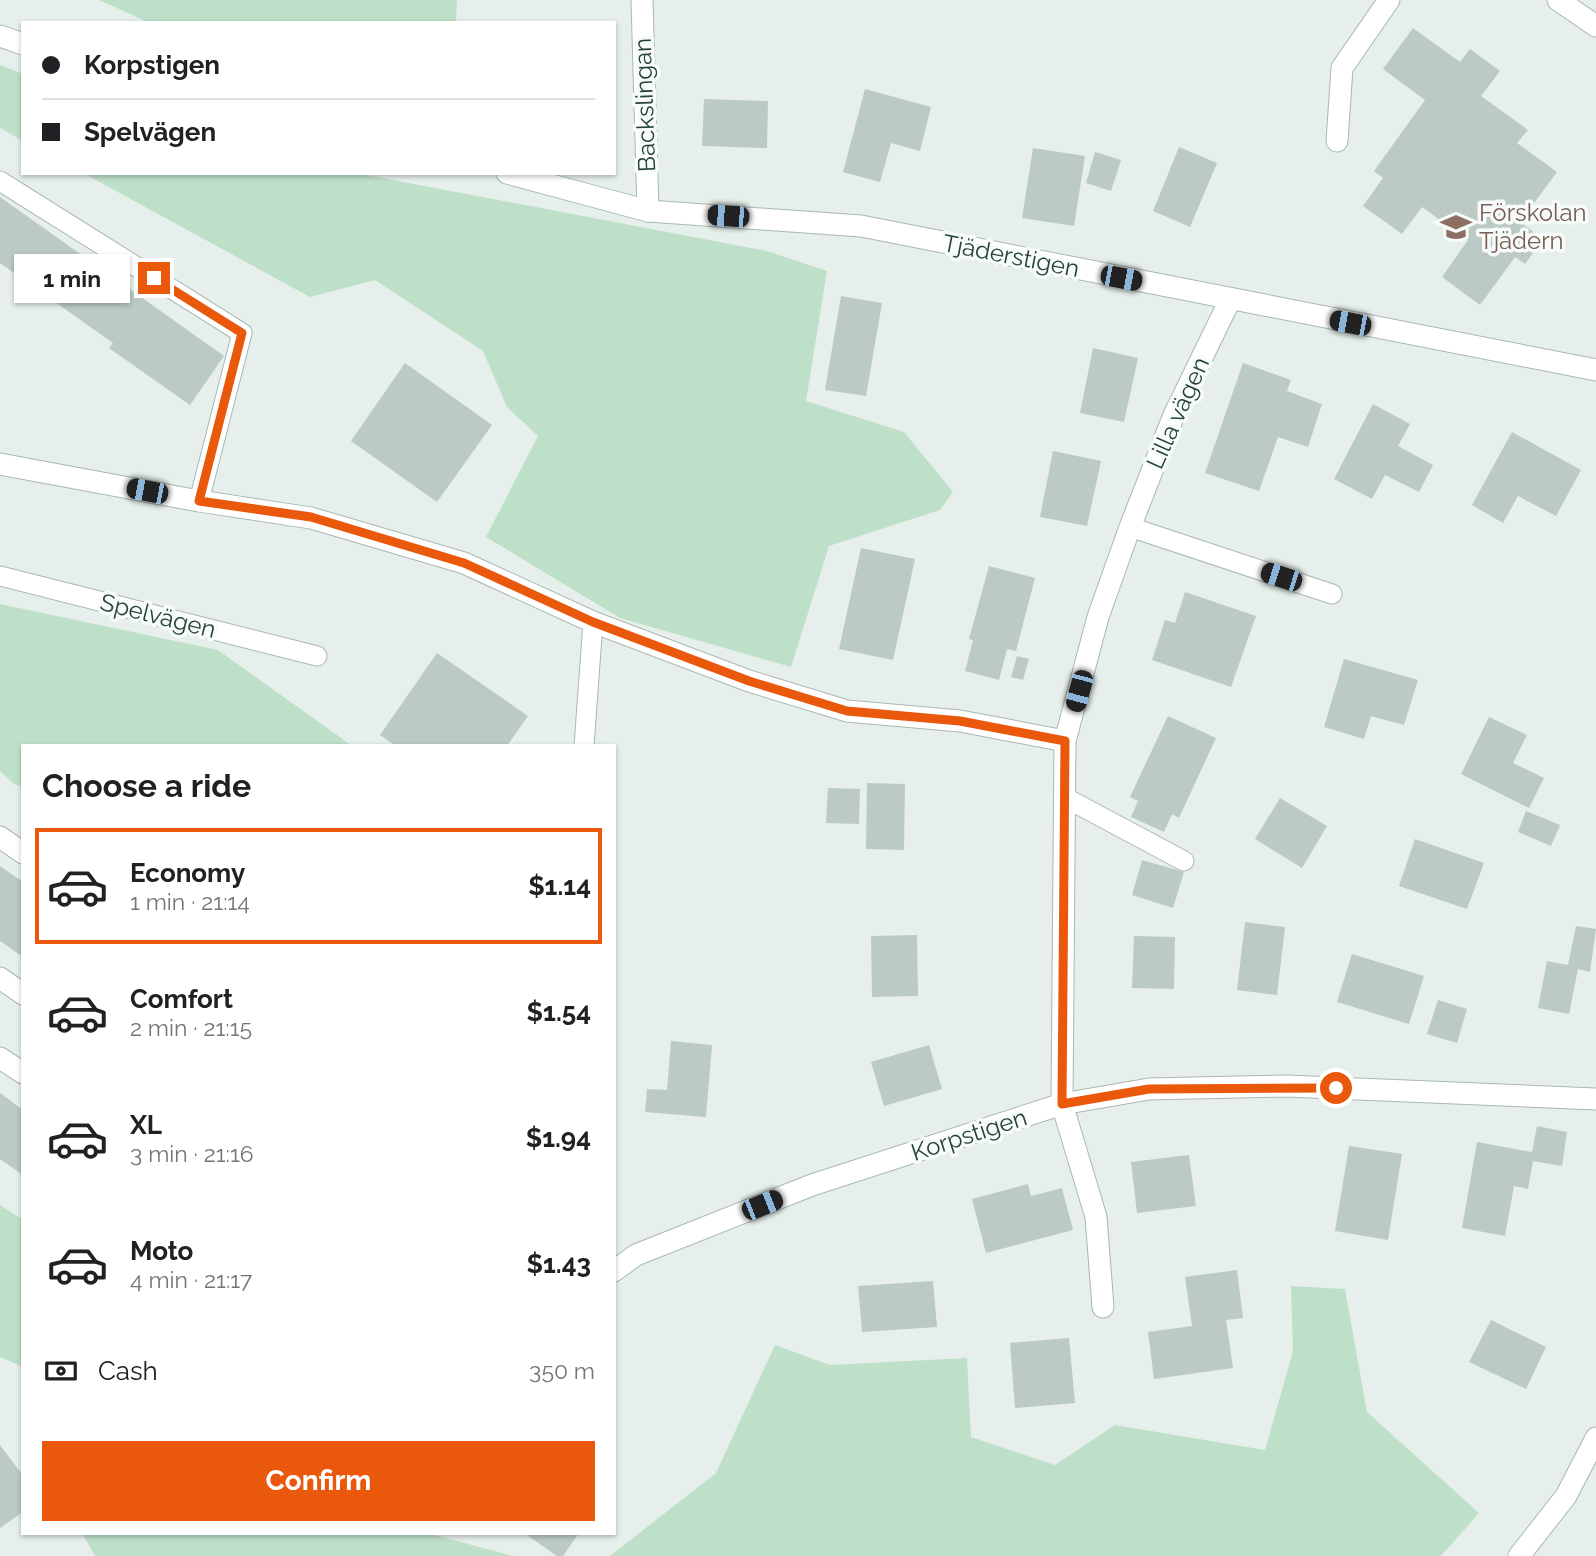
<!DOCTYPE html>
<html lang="en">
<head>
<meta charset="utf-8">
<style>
	body { margin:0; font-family:Raleway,sans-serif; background:#f2f2f2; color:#202124; height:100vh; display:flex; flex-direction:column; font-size:26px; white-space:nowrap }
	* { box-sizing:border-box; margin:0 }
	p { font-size:23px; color:#757577 }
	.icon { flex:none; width:38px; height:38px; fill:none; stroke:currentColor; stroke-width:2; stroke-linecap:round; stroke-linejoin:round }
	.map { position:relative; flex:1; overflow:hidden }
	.sheet { position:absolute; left:21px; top:744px; width:595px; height:791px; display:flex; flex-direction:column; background:#fff; border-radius:0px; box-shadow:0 2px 5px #0004 }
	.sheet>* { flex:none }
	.banner { position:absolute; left:21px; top:21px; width:595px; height:154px; border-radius:0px; box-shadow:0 2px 5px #0004; display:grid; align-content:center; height:154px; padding:0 21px; background:#fff }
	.end { position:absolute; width:32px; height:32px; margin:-16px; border:9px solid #ea580c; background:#fff; box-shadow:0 0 0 4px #fff }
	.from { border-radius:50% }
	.bubble { position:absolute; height:49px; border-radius:0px; background:#fff; box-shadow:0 2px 5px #0004; font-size:23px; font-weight:700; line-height:49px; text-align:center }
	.car { position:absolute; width:21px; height:42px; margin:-21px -10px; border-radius:9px; box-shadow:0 0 5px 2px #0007; background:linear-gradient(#222 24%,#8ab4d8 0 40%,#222 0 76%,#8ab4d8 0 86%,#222 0) }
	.banner b { display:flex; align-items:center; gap:24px; height:66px; font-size:26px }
	.banner b+b { border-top:2px solid #e0e0e0 }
	.banner i { width:18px; height:18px; background:#202124 }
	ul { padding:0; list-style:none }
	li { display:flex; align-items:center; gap:21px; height:116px; margin:0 14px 10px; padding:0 7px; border:4px solid transparent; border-radius:0px }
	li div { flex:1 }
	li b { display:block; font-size:26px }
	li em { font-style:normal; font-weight:700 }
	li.current { border-color:#ea580c }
	li>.icon { width:63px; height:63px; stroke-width:1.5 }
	h2 { padding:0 21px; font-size:32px; line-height:84px }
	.pay { display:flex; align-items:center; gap:18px; height:77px; padding:0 21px; font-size:26px }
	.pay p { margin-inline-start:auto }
	.button { display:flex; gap:14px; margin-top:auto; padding:14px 21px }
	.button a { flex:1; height:80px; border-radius:0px; background:#ea580c; color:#fff; font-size:28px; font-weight:700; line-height:80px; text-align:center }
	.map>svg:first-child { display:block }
	.green { fill:#bfe0c8 }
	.building { fill:#bbcac4 }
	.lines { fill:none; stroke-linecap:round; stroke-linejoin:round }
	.lane-casing { stroke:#a8b8b2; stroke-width:21 }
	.street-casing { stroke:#a8b8b2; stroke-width:23 }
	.lane { stroke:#fff; stroke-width:19 }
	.street { stroke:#fff; stroke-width:21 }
	.route { stroke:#ea580c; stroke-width:9 }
	.labels { text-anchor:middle; stroke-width:7; stroke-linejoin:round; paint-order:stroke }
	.street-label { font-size:24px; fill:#24423a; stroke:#f7fbf9 }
	.education-label { font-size:24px; fill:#785e54; stroke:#f7fbf9; text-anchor:start }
</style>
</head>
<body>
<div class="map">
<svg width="1596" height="1556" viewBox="0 0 1596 1556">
	<rect width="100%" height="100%" fill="#e6efeb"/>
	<g class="green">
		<path d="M99,0H457L456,23H150Z"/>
		<path d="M0,65L23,74V141L0,128Z"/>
		<path d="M83,173H356L767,251L827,271L806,401L904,432L953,492L940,510L829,546L791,667L620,618L486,537L538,436L507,407L483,351L375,280L310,297Z"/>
		<path d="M0,604L218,650L351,745L23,746V787L14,784L0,771Z"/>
		<path d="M0,1205L23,1220V1367L0,1357Z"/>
		<path d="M1291,1286L1345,1289L1367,1412L1479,1513L1441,1556H610L716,1473L775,1345L830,1365L967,1358L971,1437L1055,1465L1115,1425L1265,1450L1293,1351Z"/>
		<path d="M82,1533H427L513,1556H95Z"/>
	</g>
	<g class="building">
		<path d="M1413,28L1460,62L1470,49L1500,71L1481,96L1528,130L1517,143L1557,172L1520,222L1543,239L1525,264L1515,257L1480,305L1442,277L1468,240L1422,207L1402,234L1363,206L1383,178L1374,171L1425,100L1383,69Z"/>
		<path d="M865,89L931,107L920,151L891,143L880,182L843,172Z"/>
		<path d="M704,99L768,101L767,148L702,146Z"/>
		<path d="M1179,147L1217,163L1190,227L1153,211Z"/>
		<path d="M1033,148L1085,156L1074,226L1022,218Z"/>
		<path d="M1095,152L1121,160L1111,191L1086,183Z"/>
		<path d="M0,197L224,356L190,405L109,348L113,343L0,263Z"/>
		<path d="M841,296L882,303L866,396L825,390Z"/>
		<path d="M1093,348L1138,358L1124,422L1080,413Z"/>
		<path d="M405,363L492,425L437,502L351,441Z"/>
		<path d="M1243,363L1291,380L1287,391L1322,404L1308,447L1278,437L1259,491L1205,473Z"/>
		<path d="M1373,404L1410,424L1398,446L1433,465L1419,492L1385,475L1372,499L1334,479Z"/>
		<path d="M1512,432L1581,470L1556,516L1518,496L1503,523L1472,505Z"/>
		<path d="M1053,451L1101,461L1087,526L1040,517Z"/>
		<path d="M861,548L915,559L893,660L839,649Z"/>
		<path d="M989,566L1035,578L1016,651L1007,649L999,680L965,671L973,640L969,639Z"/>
		<path d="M1185,592L1256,616L1231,687L1152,660L1165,620L1175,623Z"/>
		<path d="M437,653L528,716L507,746H396L380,735Z"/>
		<path d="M1017,656L1029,659L1023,680L1011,677Z"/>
		<path d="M1344,659L1418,680L1404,725L1371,716L1364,739L1324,727Z"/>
		<path d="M1168,716L1216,738L1179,818L1172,814L1164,832L1131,817L1138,801L1130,797Z"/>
		<path d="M1489,717L1527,735L1513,763L1544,778L1529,808L1461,774Z"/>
		<path d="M867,783L905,784L904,850L866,849Z"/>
		<path d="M828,788L860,789L859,824L826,823Z"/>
		<path d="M1280,798L1327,826L1302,868L1255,839Z"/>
		<path d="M1526,811L1560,825L1551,846L1518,832Z"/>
		<path d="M1415,839L1484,863L1467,909L1399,886Z"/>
		<path d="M1142,860L1184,872L1173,908L1132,895Z"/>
		<path d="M0,866L23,882V957L0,941Z"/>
		<path d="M1245,922L1285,927L1277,995L1237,990Z"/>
		<path d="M1576,926L1596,929L1590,972L1578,969L1569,1014L1538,1008L1547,961L1568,965Z"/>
		<path d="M917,935L918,996L872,997L871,936Z"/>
		<path d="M1134,936L1175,937L1174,989L1132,988Z"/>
		<path d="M1352,954L1424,976L1409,1024L1337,1002Z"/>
		<path d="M1438,1000L1467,1009L1457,1043L1427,1034Z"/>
		<path d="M671,1041L712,1045L706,1117L645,1112L647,1089L667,1090Z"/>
		<path d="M929,1045L942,1089L884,1106L871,1062Z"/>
		<path d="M0,1093L23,1110V1175L0,1159Z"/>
		<path d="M1537,1126L1567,1132L1562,1166L1533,1161L1528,1189L1514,1186L1505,1236L1462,1228L1477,1142L1532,1152Z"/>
		<path d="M1349,1146L1402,1154L1388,1240L1335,1231Z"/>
		<path d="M1189,1155L1196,1206L1137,1213L1131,1162Z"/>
		<path d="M1028,1184L1031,1196L1062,1188L1073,1230L986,1253L972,1199Z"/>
		<path d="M1237,1270L1243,1318L1226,1320L1233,1368L1154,1379L1148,1332L1192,1326L1185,1277Z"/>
		<path d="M933,1281L937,1327L862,1332L858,1286Z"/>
		<path d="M1491,1320L1546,1347L1526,1389L1469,1362Z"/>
		<path d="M1069,1338L1075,1403L1015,1408L1010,1343Z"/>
		<path d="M0,1445L23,1476V1512L0,1528Z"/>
		<path d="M524,1533H579L563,1556H557Z"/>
	</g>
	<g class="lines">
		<g class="lane-casing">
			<g id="lane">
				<path d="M0,181L242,333L199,501"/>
				<path d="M1130,527L1332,594"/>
				<path d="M0,576L317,656"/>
				<path d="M584,746L593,622"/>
				<path d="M1064,797L1184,861"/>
			</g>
		</g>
		<g class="street-casing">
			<g id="street">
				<path d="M642,0L648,211"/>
				<path d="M1558,0L1596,26"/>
				<path d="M0,36L23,44"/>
				<path d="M1337,141L1342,68L1389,0"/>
				<path d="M507,173L648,211L861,226L1596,370"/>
				<path d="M0,464L199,501L311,518L464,563L593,622L749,681L847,711L960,721L1065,741"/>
				<path d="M0,837L23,853"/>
				<path d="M0,978L23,994"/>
				<path d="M0,1058L23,1073"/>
				<path d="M614,1271L636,1255L812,1185L1062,1104L1149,1089L1287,1086L1596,1099"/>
				<path d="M1103,1307L1096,1217L1062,1104L1065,741L1098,617L1130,527L1174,415L1230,300"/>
				<path d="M1519,1556L1566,1496L1596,1438"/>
			</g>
		</g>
		<use href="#lane" class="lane"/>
		<use href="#street" class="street"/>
	</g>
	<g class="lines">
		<path class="route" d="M154,278L242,333L199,501L311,517L464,563L593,622L749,681L847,711L960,721L1065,741L1062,1104L1149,1089L1336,1088"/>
	</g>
	<defs>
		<g id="school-bare" transform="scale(2.415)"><path d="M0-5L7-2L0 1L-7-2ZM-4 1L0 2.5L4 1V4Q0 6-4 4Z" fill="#8d6e63" stroke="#f7fbf9" stroke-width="2.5" paint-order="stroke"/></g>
	</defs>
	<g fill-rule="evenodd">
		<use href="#school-bare" x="1456" y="227"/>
	</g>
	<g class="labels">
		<g class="street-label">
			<text transform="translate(645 105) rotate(-92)" y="8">Backslingan</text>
			<text transform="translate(1011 256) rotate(11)" y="8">Tjäderstigen</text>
			<text transform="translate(1178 413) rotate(-66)" y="8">Lilla vägen</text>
			<text transform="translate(158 616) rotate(14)" y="8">Spelvägen</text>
			<text transform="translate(969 1135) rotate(-18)" y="8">Korpstigen</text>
		</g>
		<g class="education-label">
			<text x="1479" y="221">Förskolan<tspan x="1479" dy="28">Tjädern</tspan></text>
		</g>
	</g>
</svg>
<i class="end from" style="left:1336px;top:1088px"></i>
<i class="end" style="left:154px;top:278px"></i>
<div class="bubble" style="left:14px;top:254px;width:116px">1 min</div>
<i class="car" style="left:728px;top:216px;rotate:274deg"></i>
<i class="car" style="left:1121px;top:278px;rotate:101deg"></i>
<i class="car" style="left:1350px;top:323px;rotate:281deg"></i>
<i class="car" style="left:147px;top:491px;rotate:281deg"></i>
<i class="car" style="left:1281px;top:577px;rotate:288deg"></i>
<i class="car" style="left:1079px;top:691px;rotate:195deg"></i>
<i class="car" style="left:762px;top:1205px;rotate:68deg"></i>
<div class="banner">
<b><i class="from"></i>Korpstigen</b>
<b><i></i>Spelvägen</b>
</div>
<section class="sheet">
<h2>Choose a ride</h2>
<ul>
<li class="current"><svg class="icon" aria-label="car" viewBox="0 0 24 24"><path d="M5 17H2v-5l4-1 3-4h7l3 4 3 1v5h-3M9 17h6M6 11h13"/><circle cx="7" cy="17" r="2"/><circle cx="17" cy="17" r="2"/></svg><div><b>Economy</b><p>1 min · 21:14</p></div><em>$1.14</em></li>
<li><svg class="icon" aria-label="car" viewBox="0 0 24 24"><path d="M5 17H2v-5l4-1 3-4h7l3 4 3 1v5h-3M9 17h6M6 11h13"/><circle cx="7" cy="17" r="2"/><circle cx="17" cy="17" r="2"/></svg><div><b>Comfort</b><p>2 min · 21:15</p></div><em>$1.54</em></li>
<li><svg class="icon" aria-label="car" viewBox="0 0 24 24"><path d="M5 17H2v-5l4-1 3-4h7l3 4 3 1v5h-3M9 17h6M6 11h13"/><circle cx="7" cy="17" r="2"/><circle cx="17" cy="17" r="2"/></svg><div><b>XL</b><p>3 min · 21:16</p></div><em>$1.94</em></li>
<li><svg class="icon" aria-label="car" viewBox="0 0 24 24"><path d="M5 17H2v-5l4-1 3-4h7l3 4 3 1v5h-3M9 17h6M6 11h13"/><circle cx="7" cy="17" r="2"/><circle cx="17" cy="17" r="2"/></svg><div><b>Moto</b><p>4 min · 21:17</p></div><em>$1.43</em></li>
</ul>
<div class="pay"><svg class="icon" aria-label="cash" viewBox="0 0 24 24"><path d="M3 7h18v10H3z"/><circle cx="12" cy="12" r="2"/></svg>Cash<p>350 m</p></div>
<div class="button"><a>Confirm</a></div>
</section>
</div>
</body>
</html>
